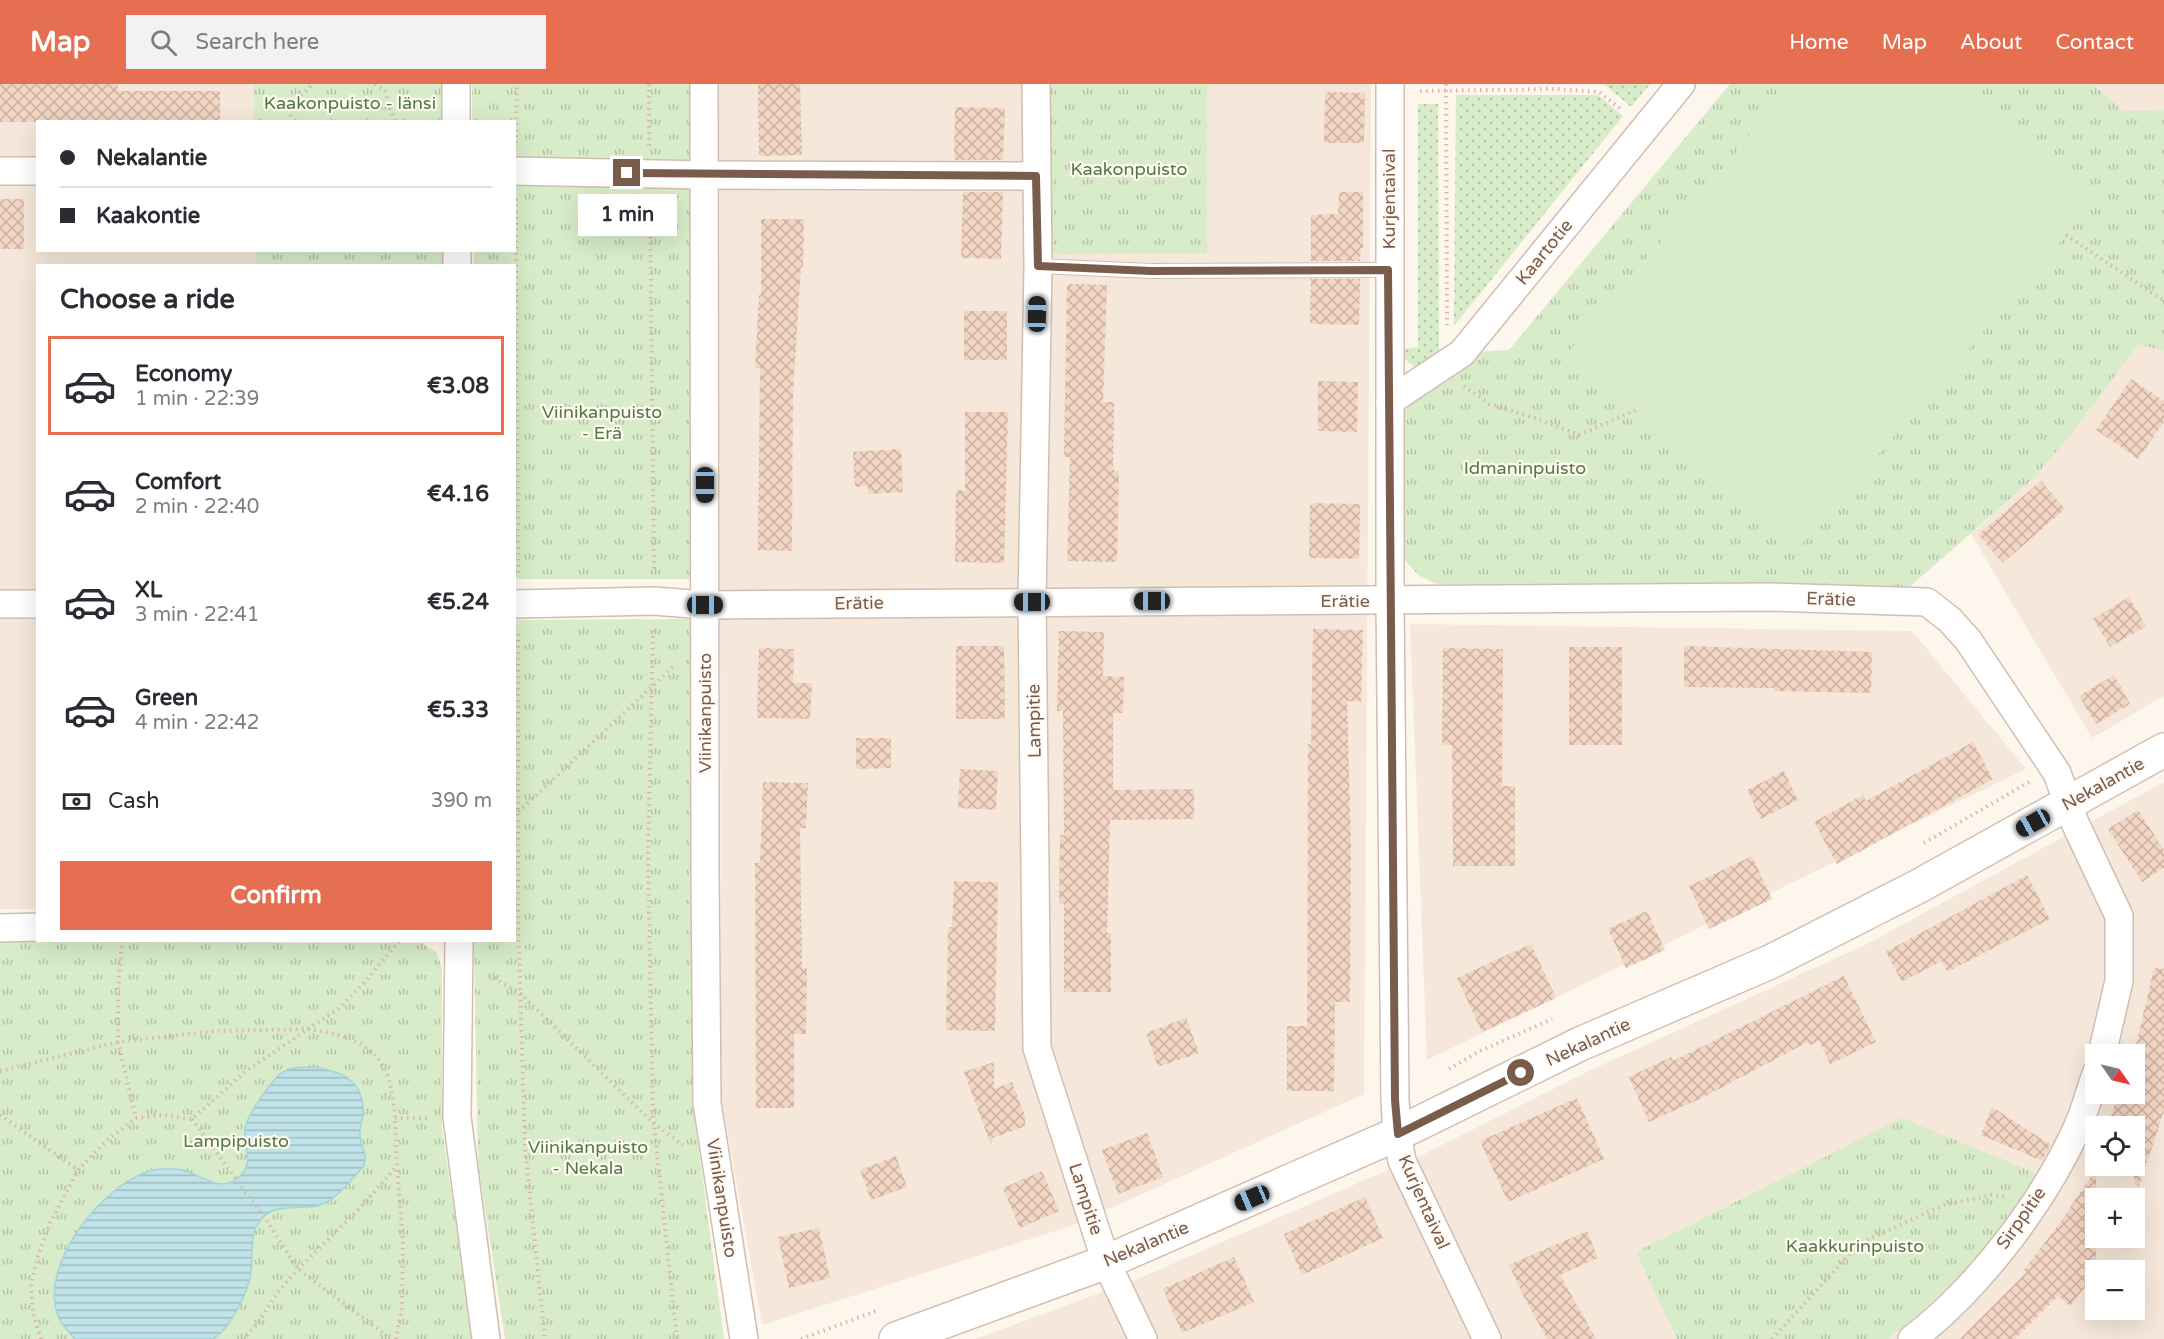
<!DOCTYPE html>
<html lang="en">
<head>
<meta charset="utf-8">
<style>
	body { margin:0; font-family:"Varela Round",sans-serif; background:#f2f2f3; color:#2b2b33; height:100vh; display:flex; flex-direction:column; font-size:22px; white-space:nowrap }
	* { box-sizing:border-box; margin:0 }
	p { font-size:20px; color:#7c7c81 }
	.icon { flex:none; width:33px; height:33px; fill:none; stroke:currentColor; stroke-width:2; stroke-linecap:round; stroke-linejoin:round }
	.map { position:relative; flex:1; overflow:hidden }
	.panel { position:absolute; left:36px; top:180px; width:480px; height:678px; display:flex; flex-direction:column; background:#fff; border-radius:0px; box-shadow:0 6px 24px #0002 }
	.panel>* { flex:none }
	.guide { position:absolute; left:36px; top:36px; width:480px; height:132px; border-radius:0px; box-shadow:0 6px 24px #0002; display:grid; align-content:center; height:132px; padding:0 24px; background:#fff }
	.needle { width:39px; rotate:124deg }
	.controls { position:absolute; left:2085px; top:960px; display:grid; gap:12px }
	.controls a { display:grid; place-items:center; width:60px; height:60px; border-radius:0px; background:#fff; box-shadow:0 6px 24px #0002; font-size:30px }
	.end { position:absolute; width:27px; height:27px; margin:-14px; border:8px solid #7a5c4d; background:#fff; box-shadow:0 0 0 3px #fff }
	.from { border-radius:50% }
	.bubble { position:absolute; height:42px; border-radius:0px; background:#fff; box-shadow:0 6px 24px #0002; font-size:20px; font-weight:800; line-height:42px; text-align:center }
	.car { position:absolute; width:18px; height:36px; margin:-18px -9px; border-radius:8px; box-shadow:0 0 4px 2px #0007; background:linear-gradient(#222 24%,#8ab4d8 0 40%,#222 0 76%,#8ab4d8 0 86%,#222 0) }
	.guide b { display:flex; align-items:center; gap:21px; height:57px; font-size:22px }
	.guide b+b { border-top:2px solid #e1e1e2 }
	.guide i { width:15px; height:15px; background:#2b2b33 }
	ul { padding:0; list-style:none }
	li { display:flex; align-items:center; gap:18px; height:99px; margin:0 12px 9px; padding:0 12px; border:3px solid transparent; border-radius:0px }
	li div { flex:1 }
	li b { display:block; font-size:22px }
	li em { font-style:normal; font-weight:800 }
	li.selected { border-color:#e76f51 }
	li>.icon { width:54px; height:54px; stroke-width:1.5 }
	h2 { padding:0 24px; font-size:27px; line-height:72px }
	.pay { display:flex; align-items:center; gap:15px; height:66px; padding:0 24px; font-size:22px }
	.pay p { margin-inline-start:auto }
	.action { display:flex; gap:12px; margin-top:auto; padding:12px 24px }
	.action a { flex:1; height:69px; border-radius:0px; background:#e76f51; color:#fff; font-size:24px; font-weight:800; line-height:69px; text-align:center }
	header { display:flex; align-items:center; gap:36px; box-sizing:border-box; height:84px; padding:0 30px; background:#e76f51; color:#fff }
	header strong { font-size:28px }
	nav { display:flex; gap:33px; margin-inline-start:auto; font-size:21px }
	.search { width:420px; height:54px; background:#f2f2f3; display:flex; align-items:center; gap:15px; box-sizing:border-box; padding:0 21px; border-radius:0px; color:#7c7c81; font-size:22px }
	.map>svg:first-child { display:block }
	.residential { fill:#f5e8da; fill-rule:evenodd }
	.grass { fill:url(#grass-dots) }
	.park { fill:url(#park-tufts) }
	.pitch { fill:#d8ecc9 }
	.water { fill:url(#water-rules); stroke:#a5d3da; stroke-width:1.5 }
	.building { fill:url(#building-cross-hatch) }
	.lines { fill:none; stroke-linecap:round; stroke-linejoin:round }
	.service-casing { stroke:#d1beb0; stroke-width:16 }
	.minor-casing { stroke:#d1beb0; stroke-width:30 }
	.secondary-casing { stroke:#d6c0b0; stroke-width:36 }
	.path { stroke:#d9b8a5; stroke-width:4; stroke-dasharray:1.5 4.5; stroke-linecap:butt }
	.service { stroke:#fff; stroke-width:14 }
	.minor { stroke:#fff; stroke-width:27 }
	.secondary { stroke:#fff; stroke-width:33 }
	.route { stroke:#7a5c4d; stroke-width:8 }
	.labels { text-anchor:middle; stroke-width:4.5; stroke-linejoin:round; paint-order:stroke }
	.park-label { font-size:18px; fill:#537a41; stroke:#fffaf3 }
	.street-label { font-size:18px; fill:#7a5c4d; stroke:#fffaf3 }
</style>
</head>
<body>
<header>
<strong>Map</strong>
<div class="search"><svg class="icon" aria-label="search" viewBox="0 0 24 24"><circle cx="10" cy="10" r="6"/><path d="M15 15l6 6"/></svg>Search here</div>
<nav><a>Home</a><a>Map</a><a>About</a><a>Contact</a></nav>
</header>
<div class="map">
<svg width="2164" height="1255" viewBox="0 0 2164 1255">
	<defs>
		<pattern id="grass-dots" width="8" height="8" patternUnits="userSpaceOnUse" patternTransform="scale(1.5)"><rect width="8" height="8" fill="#d8ecc9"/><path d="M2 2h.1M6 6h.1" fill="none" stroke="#b4c2a5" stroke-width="1.8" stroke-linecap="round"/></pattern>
		<pattern id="park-tufts" width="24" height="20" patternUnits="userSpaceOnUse" patternTransform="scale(1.5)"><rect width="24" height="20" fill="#d8ecc9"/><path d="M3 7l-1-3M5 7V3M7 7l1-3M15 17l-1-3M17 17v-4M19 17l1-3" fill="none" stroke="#b4c2a5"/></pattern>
		<pattern id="water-rules" width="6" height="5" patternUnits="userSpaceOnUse" patternTransform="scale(1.5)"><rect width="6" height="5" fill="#bfe3e8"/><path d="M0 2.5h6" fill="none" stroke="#a0bbbe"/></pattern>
		<pattern id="building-cross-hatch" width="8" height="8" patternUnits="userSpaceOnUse" patternTransform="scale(1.5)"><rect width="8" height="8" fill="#f3d5c3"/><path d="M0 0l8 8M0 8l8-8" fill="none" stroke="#cab0a1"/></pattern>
	</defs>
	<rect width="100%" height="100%" fill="#fdf6ec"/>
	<g class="residential">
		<path d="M0,0H254V37L38,38V166L256,167L255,181L38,182L37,825H0Z"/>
		<path d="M719,0H1371L1364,1010L1071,1142L762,1241L721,1013Z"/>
		<path d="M2093,0H2164V26L2123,27Z"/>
		<path d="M2139,260L2164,267V612L2092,654L1971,450L2032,396L2066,357Z"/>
		<path d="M1410,540L1912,547L2026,685L1427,976Z"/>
		<path d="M2164,698V1255H975L1135,1196L1420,1072L1593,985L1867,860ZM2096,970H2134V1010H2096ZM2096,1042H2134V1082H2096ZM2096,1114H2134V1154H2096ZM2096,1186H2134V1226H2096Z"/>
	</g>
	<g class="grass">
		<path d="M1604,0H1650L1631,23Z"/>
		<path d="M1456,11H1598L1623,32L1454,242Z"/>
		<path d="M1418,20H1438L1439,273L1421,284C1410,282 1404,277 1402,265L1418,263Z"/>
	</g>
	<g class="park">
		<rect x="254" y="0" width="193" height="37"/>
		<path d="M472,0H689V76H515L514,38H472Z"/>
		<path d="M1050,0H1207V169L1050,170Z"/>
		<path d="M1730,0H1794L1568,269L2098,113L1965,0H2093L2123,27L2164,26V267L2139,260L2066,357L2032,396L1907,505L1775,499L1437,500L1418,491L1404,475L1400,452V336C1409,309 1425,311 1446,298C1457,291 1466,278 1476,268L1509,266Z"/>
		<path d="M515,101H690V495H515L514,182L474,181V167L514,166Z"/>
		<path d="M256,167H446V181L255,182Z"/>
		<path d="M695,535L690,781L694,1030L724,1255H505L478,1079L474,857L514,856L515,536Z"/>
		<path d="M0,858L422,859L437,869L442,885V1045L473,1255H0Z"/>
		<path d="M1902,1034L2040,1091L2016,1125L1964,1188L1925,1224L1888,1255H1677L1636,1168Z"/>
	</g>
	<path class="pitch" d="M1794,0H1965L2098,113L1799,463L1568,269Z"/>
	<path class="water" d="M314,983C342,989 363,994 363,1028C363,1036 359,1044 360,1052C361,1064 369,1071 363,1083C352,1095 341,1110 327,1118C305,1131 271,1112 256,1143C250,1156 253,1175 251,1189C247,1210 231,1244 213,1255H75C69,1248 62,1242 59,1234C36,1183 103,1100 150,1087C160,1084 176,1084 186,1087C205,1093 222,1110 240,1092C255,1078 243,1061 245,1044C247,1032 272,995 283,988C292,982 304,984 314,983Z"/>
	<g class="building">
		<path d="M0,0H118V7H220V38H0Z"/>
		<path d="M758,0H800L802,71L759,72Z"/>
		<path d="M1325,8L1365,9L1364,59H1324Z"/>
		<path d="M955,23L1005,24L1003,76H954Z"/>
		<path d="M963,108H1003L1001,175L961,174Z"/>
		<path d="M1339,108H1363V164H1361L1360,177H1311V131L1338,130Z"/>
		<rect x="0" y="115" width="24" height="50"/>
		<path d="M761,135H804L803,183H801L793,308L792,467L758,466L760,284H755L759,211H761Z"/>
		<path d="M1311,195H1360L1359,241L1310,240Z"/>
		<path d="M1067,200L1107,201L1103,318H1114L1113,386L1119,387L1117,478L1067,477L1070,373H1064Z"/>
		<rect x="964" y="227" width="43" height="49"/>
		<path d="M2131,295L2164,317V338L2138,375L2096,346Z"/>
		<path d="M1318,297L1358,298L1357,348L1318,347Z"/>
		<path d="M965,328H1008L1004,479L955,478L956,406L965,407Z"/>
		<path d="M898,365L901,366L903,408L868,410V402L855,403L853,368Z"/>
		<path d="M2041,397L2065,425L2003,479L1978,451Z"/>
		<path d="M1310,419L1360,420L1359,475L1309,474Z"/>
		<path d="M2129,513L2146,542L2110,563L2093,535Z"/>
		<path d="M1313,545L1363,546L1361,618L1347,617L1351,763L1350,918H1335L1334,1007H1287V942H1307L1308,660H1311Z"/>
		<path d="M1059,547L1104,548L1103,592L1124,593L1123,629H1113V706L1194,705V735L1110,736L1107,849H1111V908H1064V820L1059,819L1060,751H1064L1063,627H1057Z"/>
		<path d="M956,562H1004L1005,635H956Z"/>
		<path d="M1684,562L1872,568L1871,609L1774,607V604L1684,603Z"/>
		<rect x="1569" y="563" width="53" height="98"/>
		<path d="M759,564L794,565L793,599H812L810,635L757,634Z"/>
		<path d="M1443,564L1503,565L1502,702H1515V782H1453L1452,661H1442Z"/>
		<path d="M2114,591L2130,620L2096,640L2079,612Z"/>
		<path d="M856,654H891V684L856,685Z"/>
		<path d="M1973,658L1993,695L1837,780L1814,738L1863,711L1866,717Z"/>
		<path d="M960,685L998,687L996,726L958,724Z"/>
		<path d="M1784,687L1798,716L1761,735L1747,706Z"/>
		<path d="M763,698L808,699L806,744H800L802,884H807L806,950H794V1024H756L755,779H760Z"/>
		<path d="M2138,726L2164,766V784L2142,798L2108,745Z"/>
		<path d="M1752,772L1772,815L1709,845L1689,802Z"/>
		<path d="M2027,791L2050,835L1947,888L1942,877L1902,898L1886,868Z"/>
		<path d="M954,797L998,798L995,947L946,946L948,843H952Z"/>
		<path d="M1647,827L1665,866L1626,884L1608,845Z"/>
		<path d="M1531,860L1556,914L1482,948L1457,894Z"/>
		<path d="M2154,884L2164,885V1027L2139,1102L2134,1101V1042H2108L2118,1010H2134V970Z"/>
		<path d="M1844,892L1876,958L1830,980L1819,957L1810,961L1808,958L1702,1014L1649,1038L1629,993L1671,973L1673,977Z"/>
		<path d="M1186,934L1199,969L1158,983L1146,949Z"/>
		<path d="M994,978V1005L1012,998L1025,1032V1042L993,1054L991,1061L964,988Z"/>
		<path d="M1577,1014L1604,1075L1508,1118L1480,1057Z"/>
		<path d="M1992,1023L2051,1061L2042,1077L1981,1051Z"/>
		<path d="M1147,1049L1163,1093L1118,1110L1102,1066Z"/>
		<path d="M896,1072L907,1103L871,1116L860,1086Z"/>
		<path d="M2096,1085V1189L2070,1222L2058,1212L2015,1255H1960L2027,1188L2024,1186L2059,1140Z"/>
		<path d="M1042,1087L1059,1127L1020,1144L1003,1104Z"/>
		<path d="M1365,1113L1383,1154L1302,1191L1284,1150Z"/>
		<path d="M819,1144L830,1194L789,1204L778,1153Z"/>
		<path d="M1587,1147L1598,1174L1560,1191L1596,1255H1547L1523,1211L1509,1181Z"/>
		<path d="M1234,1173L1254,1218L1182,1249L1163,1205Z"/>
	</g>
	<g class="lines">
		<g class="service-casing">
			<path id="service" d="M1038,182L1151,187L1388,186"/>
		</g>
		<g class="minor-casing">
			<g id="minor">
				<path d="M456,0V38"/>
				<path d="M704,0L705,785L707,1019L744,1255"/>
				<path d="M1036,0L1038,182L1032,518L1037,964L1106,1178L1143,1255"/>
				<path d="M1390,0V517L1395,1016L1397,1050L1402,1077L1487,1255"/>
				<path d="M0,87H38"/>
				<path d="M514,87L704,91L1036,92"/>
				<path d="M457,166V182"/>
				<path d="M1390,317L1462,269L1681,0"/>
				<path d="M0,520H38"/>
				<path d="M514,520L654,517L705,521L1771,513L1927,518L1950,536L1968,556L2057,689L2075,739L2119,832V897L2102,970"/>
				<path d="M0,844L38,843"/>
				<path d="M459,856L457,1033L486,1255"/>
				<path d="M1912,1255C1978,1205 2044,1118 2078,1042C2085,1026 2090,1007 2096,990"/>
			</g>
		</g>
		<g class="secondary-casing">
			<path id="secondary" d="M896,1255L1106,1178L1397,1050L1580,960L1770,878L1919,802L2164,666"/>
		</g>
		<g class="path">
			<path d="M375,0L385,7L395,38"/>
			<path d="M649,0V62"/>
			<path d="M1446,0L1447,241"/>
			<path d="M1420,7L1554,5L1599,8L1622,26"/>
			<path d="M289,38L295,17L313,0"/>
			<path d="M516,59L517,0"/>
			<path d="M516,115L518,491"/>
			<path d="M650,117L654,488"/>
			<path d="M2066,151L2164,217"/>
			<path d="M1464,302L1489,320L1535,334L1579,351L1636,326"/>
			<path d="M653,546L648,774L653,1031L677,1255"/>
			<path d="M518,550V834L525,1064L545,1255"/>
			<path d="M514,732L676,580"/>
			<path d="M1924,759L2029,698"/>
			<path d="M122,856L118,904V958L136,1034"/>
			<path d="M489,891L521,910L654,1040L683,1061"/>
			<path d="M1449,985L1478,968L1552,935"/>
			<path d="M0,987L118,958L215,947L308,945L339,924L365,898L400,856"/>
			<path d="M0,1031L78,1086"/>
			<path d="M395,1034H429"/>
			<path d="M192,1035L267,1137L298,1185L391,1255"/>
			<path d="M41,1255L33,1230L31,1201L38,1172L50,1139L78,1086L106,1057L136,1034L164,1031L192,1035L246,987L308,945C402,957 393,1004 397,1082L358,1126L298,1185L278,1208L257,1240L243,1255"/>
			<path d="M396,1255L402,1223L403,1157L397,1083"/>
			<path d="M801,1255L876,1227"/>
			<path d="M1772,1255L1860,1159L1944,1121L1992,1111L2005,1113"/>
		</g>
		<use href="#service" class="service"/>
		<use href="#minor" class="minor"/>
		<use href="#secondary" class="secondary"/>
	</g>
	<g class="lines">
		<path class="route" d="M627,89L1036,92L1038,182L1151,187L1388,186L1395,1016L1398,1050L1521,989"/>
	</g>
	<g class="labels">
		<g class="park-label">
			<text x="350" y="25">Kaakonpuisto - länsi</text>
			<text x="1129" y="91">Kaakonpuisto</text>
			<text x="602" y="334">Viinikanpuisto<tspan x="602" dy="21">- Erä</tspan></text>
			<text x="1525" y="390">Idmaninpuisto</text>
			<text x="236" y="1063">Lampipuisto</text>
			<text x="588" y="1069">Viinikanpuisto<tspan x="588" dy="21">- Nekala</tspan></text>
			<text x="1855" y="1168">Kaakkurinpuisto</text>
		</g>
		<g class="street-label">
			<text transform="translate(1389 115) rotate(-90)" y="6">Kurjentaival</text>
			<text transform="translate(1544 168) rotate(-51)" y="6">Kaartotie</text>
			<text transform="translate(1831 515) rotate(2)" y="6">Erätie</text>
			<text x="1345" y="523">Erätie</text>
			<text transform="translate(859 519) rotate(-1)" y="6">Erätie</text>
			<text transform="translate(705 629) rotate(-90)" y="6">Viinikanpuisto</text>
			<text transform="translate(1034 637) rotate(-91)" y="6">Lampitie</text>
			<text transform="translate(2103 700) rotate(-29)" y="6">Nekalantie</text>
			<text transform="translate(1588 958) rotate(-25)" y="6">Nekalantie</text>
			<text transform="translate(722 1114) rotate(81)" y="6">Viinikanpuisto</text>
			<text transform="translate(1086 1115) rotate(72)" y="6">Lampitie</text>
			<text transform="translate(1424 1118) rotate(66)" y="6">Kurjentaival</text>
			<text transform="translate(2021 1134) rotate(-55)" y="6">Sirppitie</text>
			<text transform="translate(1146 1160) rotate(-23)" y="6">Nekalantie</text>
		</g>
	</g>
</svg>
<div class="controls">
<a><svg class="needle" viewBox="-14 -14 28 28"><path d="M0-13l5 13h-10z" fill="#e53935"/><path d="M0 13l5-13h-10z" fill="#7c7c81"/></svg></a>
<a><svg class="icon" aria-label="locate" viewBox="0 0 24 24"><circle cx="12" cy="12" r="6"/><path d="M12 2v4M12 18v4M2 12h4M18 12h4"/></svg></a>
<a>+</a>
<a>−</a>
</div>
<i class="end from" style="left:1521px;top:989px"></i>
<i class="end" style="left:627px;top:89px"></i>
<div class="bubble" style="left:578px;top:110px;width:99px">1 min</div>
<i class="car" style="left:1037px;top:230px;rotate:1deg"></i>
<i class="car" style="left:705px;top:401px;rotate:180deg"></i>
<i class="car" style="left:1152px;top:517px;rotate:270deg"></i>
<i class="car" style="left:1032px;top:518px;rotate:270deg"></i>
<i class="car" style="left:705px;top:521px;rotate:90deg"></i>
<i class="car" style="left:2033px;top:739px;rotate:241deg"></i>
<i class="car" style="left:1252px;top:1114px;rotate:247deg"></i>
<div class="guide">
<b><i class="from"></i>Nekalantie</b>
<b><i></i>Kaakontie</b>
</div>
<section class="panel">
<h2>Choose a ride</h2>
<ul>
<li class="selected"><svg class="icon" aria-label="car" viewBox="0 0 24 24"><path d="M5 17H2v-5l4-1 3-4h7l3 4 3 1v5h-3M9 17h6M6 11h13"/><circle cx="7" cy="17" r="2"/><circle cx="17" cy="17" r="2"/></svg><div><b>Economy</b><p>1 min · 22:39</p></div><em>€3.08</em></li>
<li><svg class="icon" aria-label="car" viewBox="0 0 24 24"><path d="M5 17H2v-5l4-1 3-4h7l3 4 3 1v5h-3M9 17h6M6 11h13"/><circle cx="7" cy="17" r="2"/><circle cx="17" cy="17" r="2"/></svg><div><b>Comfort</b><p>2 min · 22:40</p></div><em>€4.16</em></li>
<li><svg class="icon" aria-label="car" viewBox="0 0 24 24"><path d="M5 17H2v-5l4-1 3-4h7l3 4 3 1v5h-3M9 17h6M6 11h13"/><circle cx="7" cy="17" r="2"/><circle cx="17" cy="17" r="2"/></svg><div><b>XL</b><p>3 min · 22:41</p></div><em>€5.24</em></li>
<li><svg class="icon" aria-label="car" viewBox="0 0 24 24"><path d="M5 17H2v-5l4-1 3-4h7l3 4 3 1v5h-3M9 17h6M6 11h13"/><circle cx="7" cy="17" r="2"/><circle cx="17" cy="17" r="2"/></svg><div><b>Green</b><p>4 min · 22:42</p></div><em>€5.33</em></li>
</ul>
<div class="pay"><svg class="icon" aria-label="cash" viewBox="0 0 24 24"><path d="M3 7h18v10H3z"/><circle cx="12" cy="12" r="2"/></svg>Cash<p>390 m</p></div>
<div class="action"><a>Confirm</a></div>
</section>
</div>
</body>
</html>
